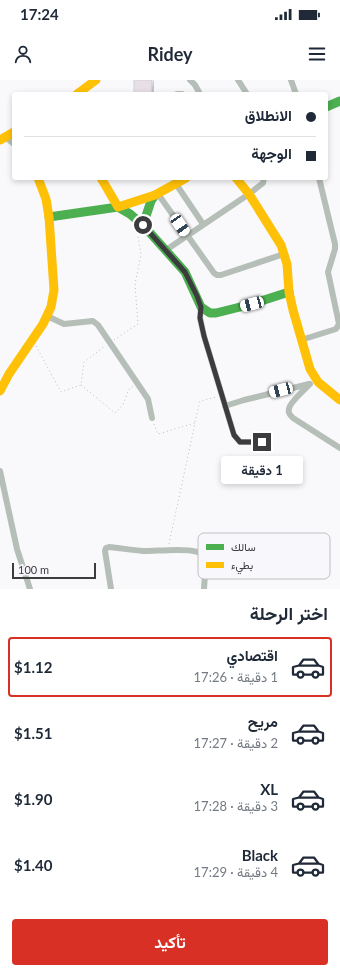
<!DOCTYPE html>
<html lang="ar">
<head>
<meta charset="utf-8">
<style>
	body { margin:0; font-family:Lato,Vazirmatn,sans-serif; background:#f2f2f3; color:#1f2937; direction:rtl; height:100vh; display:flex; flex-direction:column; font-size:15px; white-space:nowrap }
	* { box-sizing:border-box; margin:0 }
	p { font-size:13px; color:#747a83 }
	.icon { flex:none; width:22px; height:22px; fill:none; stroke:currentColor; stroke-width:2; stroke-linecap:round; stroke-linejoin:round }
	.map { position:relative; height:509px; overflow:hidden; direction:ltr }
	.drawer { display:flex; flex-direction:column; background:#fff; flex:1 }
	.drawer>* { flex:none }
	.guide { position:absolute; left:12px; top:12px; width:316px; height:88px; border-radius:4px; box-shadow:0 2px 6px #0003; direction:rtl; display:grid; align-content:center; height:88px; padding:0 12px; background:#fff }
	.scale { position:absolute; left:12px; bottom:10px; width:84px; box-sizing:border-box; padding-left:4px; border:2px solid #3c3c3e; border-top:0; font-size:11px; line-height:14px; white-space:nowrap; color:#3c3c3e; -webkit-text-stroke:3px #f8f8fc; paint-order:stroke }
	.end { position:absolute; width:18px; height:18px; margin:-9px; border:5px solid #3c3c3e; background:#fff; box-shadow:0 0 0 2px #fff }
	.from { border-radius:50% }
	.bubble { position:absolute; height:28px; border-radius:4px; background:#fff; box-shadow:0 2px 6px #0003; font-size:13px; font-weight:700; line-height:28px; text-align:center; direction:rtl }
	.car { position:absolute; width:12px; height:24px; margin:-12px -6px; border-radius:5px; box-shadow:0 0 3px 1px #0007; background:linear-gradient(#fff 24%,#345 0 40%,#fff 0 76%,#345 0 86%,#fff 0) }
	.guide b { display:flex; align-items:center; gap:14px; height:38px; font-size:15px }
	.guide b+b { border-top:1px solid #e0e1e3 }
	.guide i { width:10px; height:10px; background:#1f2937 }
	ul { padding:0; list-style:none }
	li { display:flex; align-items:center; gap:12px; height:60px; margin:0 8px 6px; padding:0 4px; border:2px solid transparent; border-radius:4px }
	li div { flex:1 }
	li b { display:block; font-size:15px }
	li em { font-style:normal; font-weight:700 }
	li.current { border-color:#d93025 }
	li>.icon { width:36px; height:36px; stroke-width:1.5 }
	h2 { padding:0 12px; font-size:18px; line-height:48px }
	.action { display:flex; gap:8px; margin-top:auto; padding:8px 12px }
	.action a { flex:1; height:46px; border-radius:4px; background:#d93025; color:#fff; font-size:16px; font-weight:700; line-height:46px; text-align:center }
	.status { display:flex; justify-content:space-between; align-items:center; height:28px; padding:0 20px; background:#fff; direction:ltr }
	.status svg { height:11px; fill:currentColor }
	header { display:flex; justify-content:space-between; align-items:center; height:52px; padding:0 12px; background:#fff; font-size:18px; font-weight:700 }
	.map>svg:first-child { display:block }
	.building { fill:#e8dfe6; stroke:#d2d1d2; filter:url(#shadow) }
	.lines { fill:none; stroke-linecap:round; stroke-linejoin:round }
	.path { stroke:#b9beba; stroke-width:1; stroke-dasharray:1 3; stroke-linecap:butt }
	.street { stroke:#b6bfb7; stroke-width:6 }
	.fast { stroke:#4caf50; stroke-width:9 }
	.slow { stroke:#ffc107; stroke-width:9 }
	.route { stroke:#3c3c3e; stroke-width:5 }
	.key { fill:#f8f8fc; stroke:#c0c0c3; stroke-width:1 }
	.key-label { font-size:11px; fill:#3c3c3e }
</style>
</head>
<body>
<div class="status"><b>17:24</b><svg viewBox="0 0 49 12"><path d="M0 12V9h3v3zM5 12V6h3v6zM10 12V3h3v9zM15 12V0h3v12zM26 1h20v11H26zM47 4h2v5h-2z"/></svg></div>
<header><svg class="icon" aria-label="menu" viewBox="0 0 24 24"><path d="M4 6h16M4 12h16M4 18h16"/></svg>Ridey<svg class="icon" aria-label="person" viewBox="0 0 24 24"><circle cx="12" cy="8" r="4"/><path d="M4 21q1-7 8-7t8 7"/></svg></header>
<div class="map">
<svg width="340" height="509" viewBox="0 0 340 509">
	<defs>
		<filter id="shadow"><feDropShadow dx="3" dy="1.5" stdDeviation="2" flood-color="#0004"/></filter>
	</defs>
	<rect width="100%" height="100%" fill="#f9f9fb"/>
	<path class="building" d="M134,0H152L151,14H134Z"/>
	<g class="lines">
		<g class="path">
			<path d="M114,260L138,244L135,204L141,175L137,150"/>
			<path d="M36,266L61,312L81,305L84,282L105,266"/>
			<path d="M81,305L115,333L123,325L129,309L133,306"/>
			<path d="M195,342L200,321L216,317"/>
			<path d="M154,344L158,354L195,343L169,464"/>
		</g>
		<g class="street">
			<path d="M190,0L195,5L200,14"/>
			<path d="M238,0L247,14"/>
			<path d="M291,0L296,14"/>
			<path d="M177,14H182"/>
			<path d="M5,57L14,64"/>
			<path d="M176,104L203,144"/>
			<path d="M158,114L214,193L217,195H221L284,174"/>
			<path d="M166,170L249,114L263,103L264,98"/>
			<path d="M201,227L200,238L204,256L234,355L240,362H262"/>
			<path d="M47,236L64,244L93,241L98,245L148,319L152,338"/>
			<path d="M301,260L336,249L339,244L328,192L335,169V164L319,98"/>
			<path d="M310,304C305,309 289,323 289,329C288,333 290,335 293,338L340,368"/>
			<path d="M225,326L244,320L309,304"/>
			<path d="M0,391L17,469L30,509"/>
			<path d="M111,509L105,471L106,468L109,467C120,468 131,470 143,471C155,472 205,464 206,480L204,509"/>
		</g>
		<g class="fast">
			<path d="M326,27L340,21"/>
			<path d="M49,137L118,127L130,134L143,145L185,192L201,227L210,233H216L252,224L289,212"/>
			<path d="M143,145L151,121L155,115"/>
		</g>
		<g class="slow">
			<path d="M77,14L96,0"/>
			<path d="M0,60L14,52"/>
			<path d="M101,98L118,127L155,115L186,98"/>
			<path d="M236,98L249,114L281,165L287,184L289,212L293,230L310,289L318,302L340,320"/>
			<path d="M0,311L9,294L43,244L51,227L54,210L49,137L46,119L38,98"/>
		</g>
	</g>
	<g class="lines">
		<path class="route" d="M143,145L185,192L197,216L201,227L200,238L204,256L234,355L240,362H262"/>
	</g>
	<rect x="198" y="453" width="132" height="46" rx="6" class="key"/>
	<rect x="206" y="464" width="18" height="6" fill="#4caf50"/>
	<rect x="206" y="482" width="18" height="6" fill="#ffc107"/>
	<g class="key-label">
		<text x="231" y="471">سالك</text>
		<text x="231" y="489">بطيء</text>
	</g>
</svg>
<div class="scale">100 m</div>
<i class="end from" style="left:143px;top:145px"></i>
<i class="end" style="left:262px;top:362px"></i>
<div class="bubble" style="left:221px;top:376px;width:82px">1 دقيقة</div>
<i class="car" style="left:180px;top:145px;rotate:146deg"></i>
<i class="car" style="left:252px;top:224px;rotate:255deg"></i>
<i class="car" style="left:281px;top:310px;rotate:255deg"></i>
<div class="guide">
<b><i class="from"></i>الانطلاق</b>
<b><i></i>الوجهة</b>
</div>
</div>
<section class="drawer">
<h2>اختر الرحلة</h2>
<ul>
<li class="current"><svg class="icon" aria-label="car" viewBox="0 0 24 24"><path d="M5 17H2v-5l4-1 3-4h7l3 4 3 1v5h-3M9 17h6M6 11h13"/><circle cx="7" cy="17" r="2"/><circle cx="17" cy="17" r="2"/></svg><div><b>اقتصادي</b><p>1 دقيقة · 17:26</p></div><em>$1.12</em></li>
<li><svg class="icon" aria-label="car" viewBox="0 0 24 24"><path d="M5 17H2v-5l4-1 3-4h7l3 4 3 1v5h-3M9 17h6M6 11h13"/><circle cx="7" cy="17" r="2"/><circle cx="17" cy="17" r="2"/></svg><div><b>مريح</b><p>2 دقيقة · 17:27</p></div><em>$1.51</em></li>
<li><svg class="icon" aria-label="car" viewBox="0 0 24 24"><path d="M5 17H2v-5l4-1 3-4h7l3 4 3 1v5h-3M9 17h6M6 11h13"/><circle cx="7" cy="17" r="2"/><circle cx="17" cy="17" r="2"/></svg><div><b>XL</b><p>3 دقيقة · 17:28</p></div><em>$1.90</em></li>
<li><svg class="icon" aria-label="car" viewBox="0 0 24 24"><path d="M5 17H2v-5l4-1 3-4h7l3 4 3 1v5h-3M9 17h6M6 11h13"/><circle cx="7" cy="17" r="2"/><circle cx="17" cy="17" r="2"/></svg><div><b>Black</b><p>4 دقيقة · 17:29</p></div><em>$1.40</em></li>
</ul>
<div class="action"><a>تأكيد</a></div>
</section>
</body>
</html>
